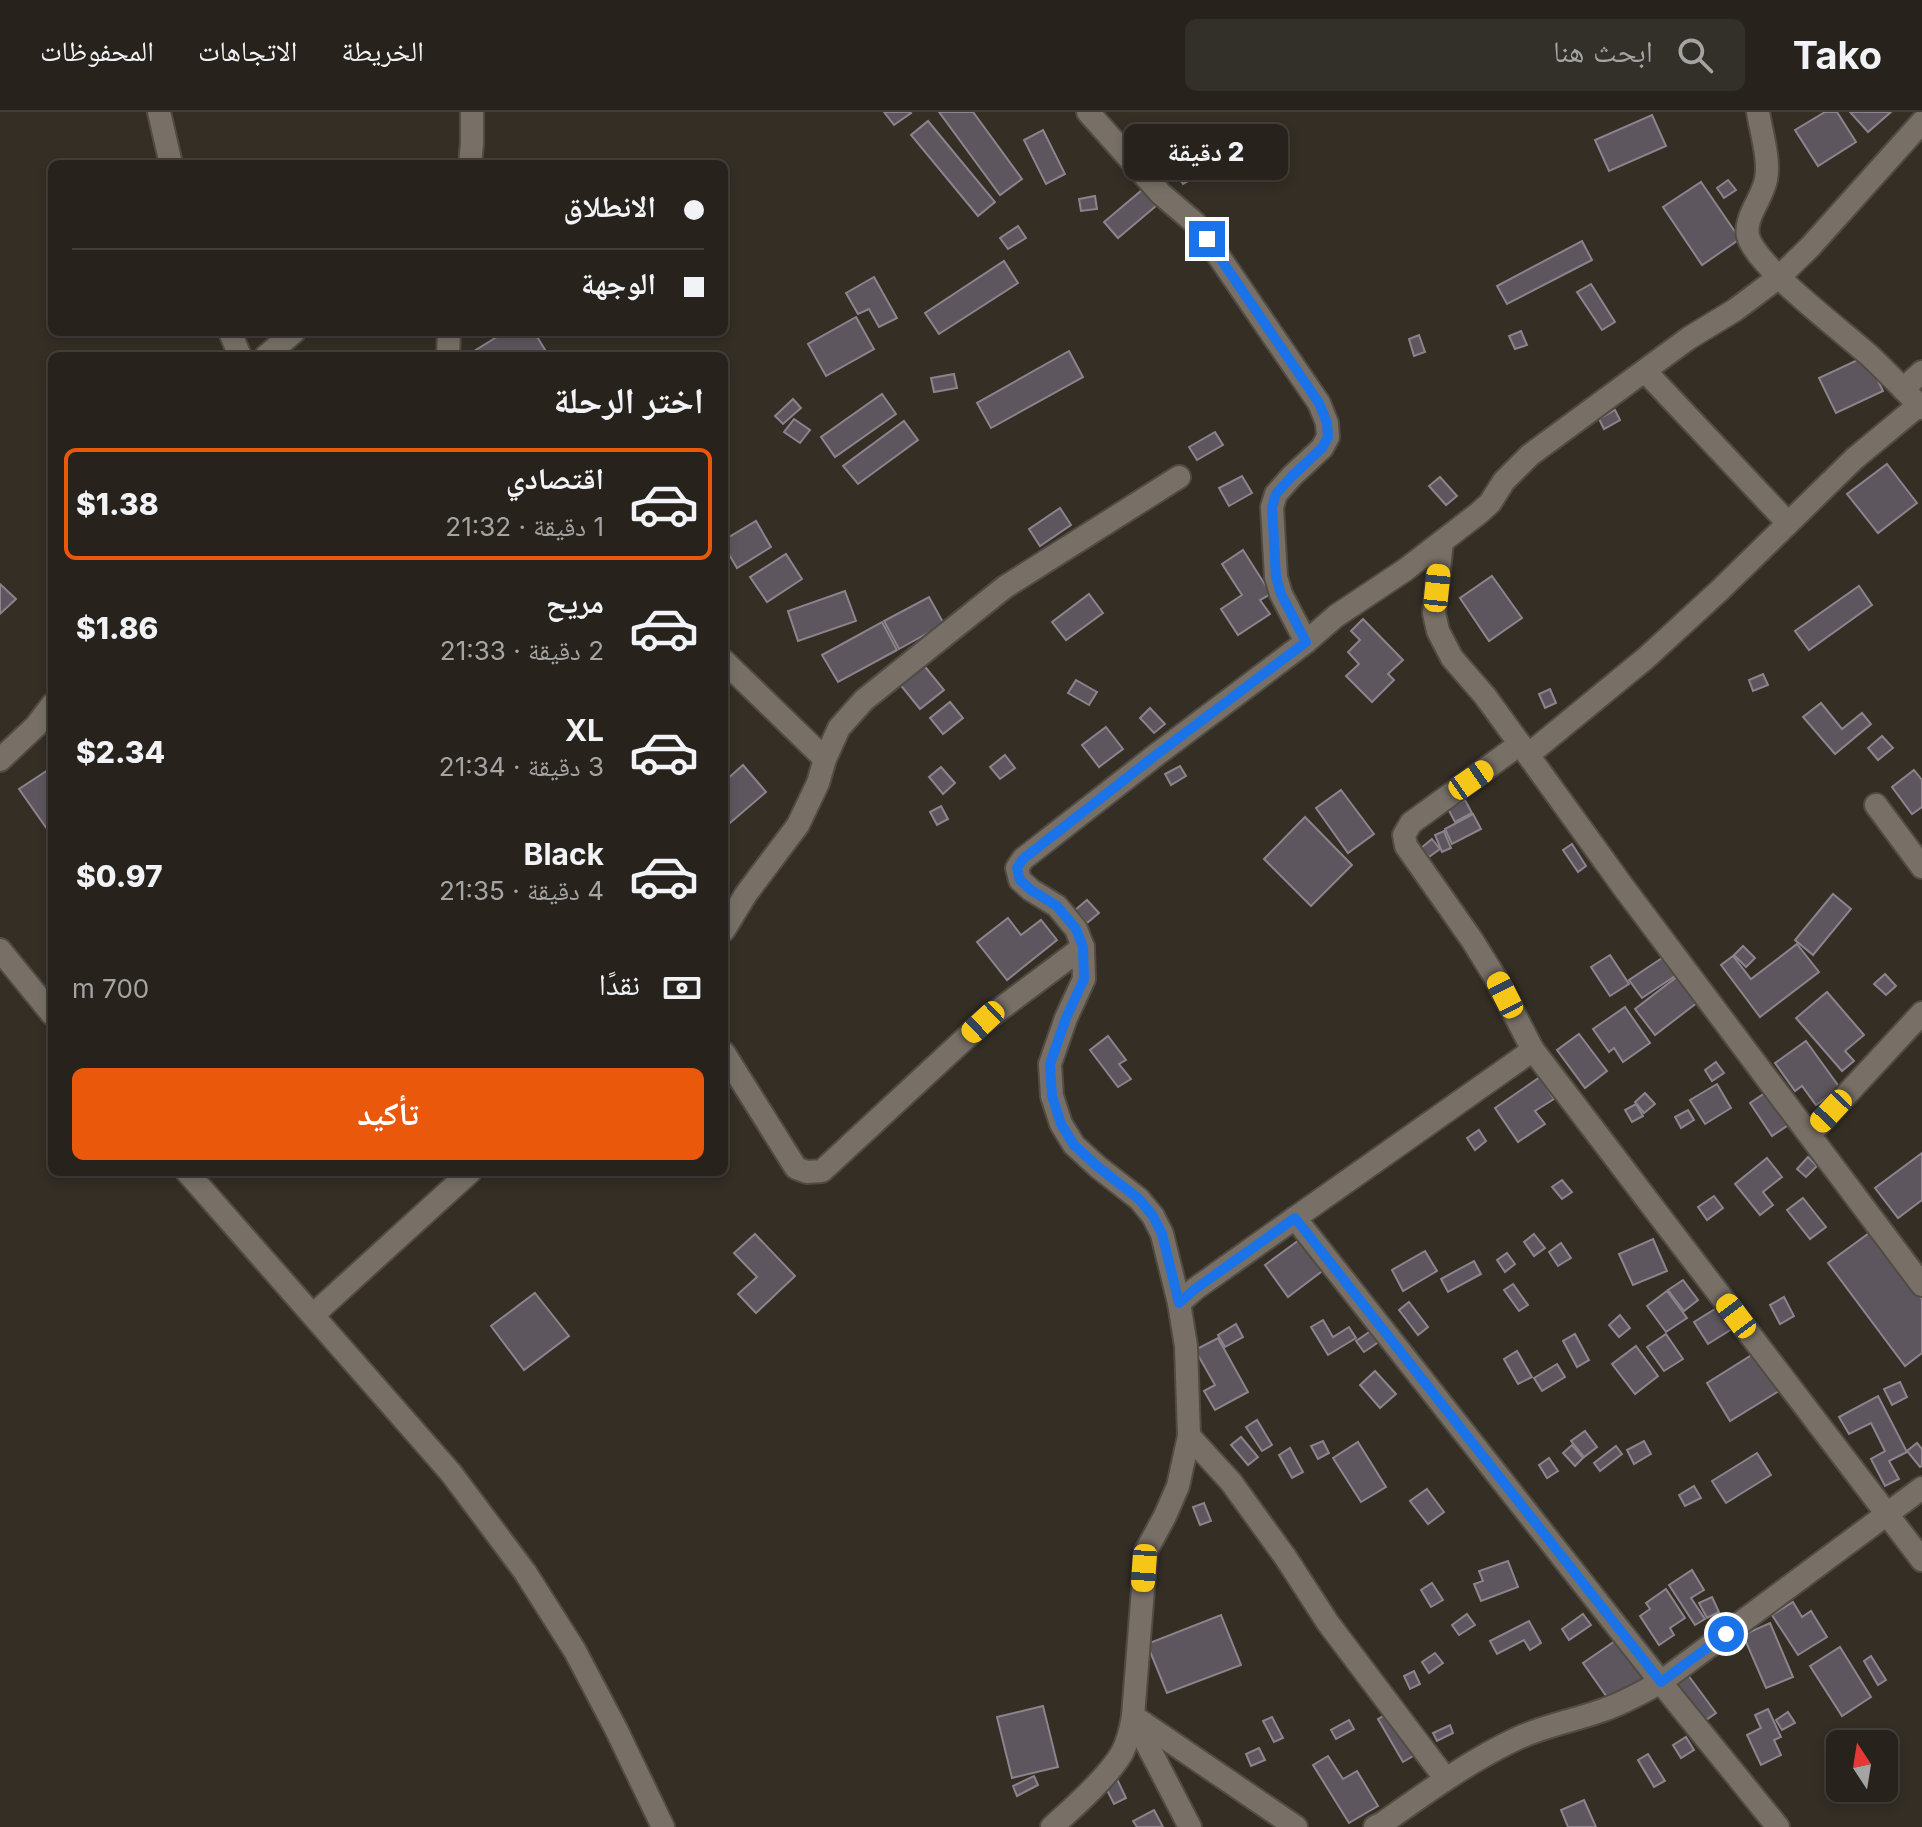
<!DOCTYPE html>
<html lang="ar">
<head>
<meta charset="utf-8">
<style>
	body { margin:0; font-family:Inter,"Noto Naskh Arabic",sans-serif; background:#332f29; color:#f1f3f6; direction:rtl; height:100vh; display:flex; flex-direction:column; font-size:30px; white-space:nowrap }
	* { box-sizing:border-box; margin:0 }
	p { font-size:26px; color:#a4a4a3 }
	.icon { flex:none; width:44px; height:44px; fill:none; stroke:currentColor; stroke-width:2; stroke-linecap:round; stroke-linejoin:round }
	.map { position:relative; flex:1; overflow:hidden; direction:ltr }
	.panel { position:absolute; left:48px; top:240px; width:680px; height:824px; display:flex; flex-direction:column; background:#27221c; border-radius:12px; box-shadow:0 4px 12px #0003,0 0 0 2px #433f3b; direction:rtl }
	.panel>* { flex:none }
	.hud { position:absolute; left:48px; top:48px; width:680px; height:176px; border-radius:12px; box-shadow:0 4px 12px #0003,0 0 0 2px #433f3b; direction:rtl; display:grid; align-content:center; height:176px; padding:0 24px; background:#27221c }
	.needle { width:52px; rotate:348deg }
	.buttons { position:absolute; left:1826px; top:1618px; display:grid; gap:16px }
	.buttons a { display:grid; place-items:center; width:72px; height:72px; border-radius:12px; background:#27221c; box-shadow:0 4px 12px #0003,0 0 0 2px #433f3b; font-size:40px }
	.end { position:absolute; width:36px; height:36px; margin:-18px; border:10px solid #1a73e8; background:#fff; box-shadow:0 0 0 4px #fff }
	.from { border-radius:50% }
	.bubble { position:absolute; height:56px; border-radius:12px; background:#27221c; box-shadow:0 4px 12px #0003,0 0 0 2px #433f3b; font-size:26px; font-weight:800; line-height:56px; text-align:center; direction:rtl }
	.car { position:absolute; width:24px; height:48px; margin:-24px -12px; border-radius:10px; box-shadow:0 0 6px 2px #0007; background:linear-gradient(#f5c518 24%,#345 0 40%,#f5c518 0 76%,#345 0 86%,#f5c518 0) }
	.hud b { display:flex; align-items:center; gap:28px; height:76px; font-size:30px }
	.hud b+b { border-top:2px solid #433f3b }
	.hud i { width:20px; height:20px; background:#f1f3f6 }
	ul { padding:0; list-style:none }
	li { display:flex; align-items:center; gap:24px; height:112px; margin:0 16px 12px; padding:0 8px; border:4px solid transparent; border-radius:12px }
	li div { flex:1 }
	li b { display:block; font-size:30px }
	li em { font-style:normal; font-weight:800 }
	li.on { border-color:#ea580c }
	li>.icon { width:72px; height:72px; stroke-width:1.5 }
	h2 { padding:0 24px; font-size:36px; line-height:96px }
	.pay { display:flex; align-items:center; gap:20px; height:88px; padding:0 24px; font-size:30px }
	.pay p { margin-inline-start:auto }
	.primary-button { display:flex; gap:16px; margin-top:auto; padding:16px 24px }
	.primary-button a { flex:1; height:92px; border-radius:12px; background:#ea580c; color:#fff; font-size:32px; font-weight:800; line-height:92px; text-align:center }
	header { display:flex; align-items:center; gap:48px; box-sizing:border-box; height:112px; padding:0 40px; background:#27221c; border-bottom:2px solid #433f3b }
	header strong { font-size:38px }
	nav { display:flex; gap:44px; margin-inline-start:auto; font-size:28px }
	.search { width:560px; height:72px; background:#332f29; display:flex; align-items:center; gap:20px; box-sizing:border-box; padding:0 28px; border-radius:12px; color:#a4a4a3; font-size:30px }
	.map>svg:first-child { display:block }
	.building { fill:#5e565e; stroke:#8c838c; stroke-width:2 }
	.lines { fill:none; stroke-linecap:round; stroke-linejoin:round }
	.street-casing { stroke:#504b43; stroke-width:26 }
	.street { stroke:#787067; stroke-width:22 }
	.route { stroke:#1a73e8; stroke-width:10 }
</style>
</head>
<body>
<header>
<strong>Tako</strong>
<div class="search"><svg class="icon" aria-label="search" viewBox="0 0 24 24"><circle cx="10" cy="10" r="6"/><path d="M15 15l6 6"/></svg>ابحث هنا</div>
<nav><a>الخريطة</a><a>الاتجاهات</a><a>المحفوظات</a></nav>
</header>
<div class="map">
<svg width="1922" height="1715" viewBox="0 0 1922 1715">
	<rect width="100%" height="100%" fill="#342e25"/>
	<g class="building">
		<path d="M884,0H910L911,1L894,13Z"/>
		<path d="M939,0H973L1022,67L1000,83Z"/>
		<path d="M1825,0H1837L1856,30L1818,54L1795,18Z"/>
		<path d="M1850,0H1891L1868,20Z"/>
		<path d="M1652,3L1666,34L1609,59L1595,28Z"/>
		<path d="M928,9L995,90L978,104L911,23Z"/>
		<path d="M1043,18L1065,62L1046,72L1024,28Z"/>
		<path d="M1188,54L1195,65L1183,72L1176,61Z"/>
		<path d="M1728,68L1736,78L1724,86L1717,76Z"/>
		<path d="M1701,70L1740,127L1702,153L1663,95Z"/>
		<path d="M1142,78L1156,94L1118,126L1104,110Z"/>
		<path d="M1095,84L1097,97L1081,99L1079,87Z"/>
		<path d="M1018,114L1026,126L1008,137L1000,126Z"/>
		<path d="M1582,129L1592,148L1507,192L1497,174Z"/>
		<path d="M1004,149L1018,171L939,222L925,201Z"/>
		<path d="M874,165L897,206L879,215L869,197L858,202L846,181Z"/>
		<path d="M1591,172L1615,210L1602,218L1577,180Z"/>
		<path d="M856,205L874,237L826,264L808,232Z"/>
		<path d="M1521,219L1527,233L1515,237L1509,224Z"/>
		<path d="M505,220H534L549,244H466Z"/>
		<path d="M1419,223L1425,240L1414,244L1409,227Z"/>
		<path d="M1069,239L1083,265L991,316L977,291Z"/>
		<path d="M1866,244L1883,279L1836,301L1819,266Z"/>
		<path d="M954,262L957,276L934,280L931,266Z"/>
		<path d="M882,282L896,302L835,345L821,325Z"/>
		<path d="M793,287L801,296L783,312L775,304Z"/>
		<path d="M1615,298L1620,308L1604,317L1599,307Z"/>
		<path d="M794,307L810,318L800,331L784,320Z"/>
		<path d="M904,309L918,328L858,372L843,354Z"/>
		<path d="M1215,320L1223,333L1197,348L1189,335Z"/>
		<path d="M1887,352L1917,391L1878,421L1847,382Z"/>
		<path d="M1242,364L1252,381L1229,394L1219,376Z"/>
		<path d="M1440,365L1457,384L1446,393L1429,374Z"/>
		<path d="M1060,396L1071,413L1040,434L1029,417Z"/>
		<path d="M756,409L771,435L737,456L724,434V428Z"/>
		<path d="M1243,438L1271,482L1260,488L1270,502L1238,523L1221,497L1242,483L1222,452Z"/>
		<path d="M786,442L802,467L767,490L750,465Z"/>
		<path d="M1492,464L1522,506L1489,529L1460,486Z"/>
		<path d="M0,472L16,487L0,502Z"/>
		<path d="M1859,474L1872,493L1809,538L1795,519Z"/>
		<path d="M845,479L856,509L798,529L788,499Z"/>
		<path d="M1089,482L1103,501L1066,528L1052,510Z"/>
		<path d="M929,485L944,512L899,537L884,509Z"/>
		<path d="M1363,507L1403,548L1388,562L1394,568L1372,590L1346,564L1359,552L1348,540L1360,528L1351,519Z"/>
		<path d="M882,510L897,538L838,570L822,543Z"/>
		<path d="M922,551L944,578L920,597L898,570Z"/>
		<path d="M1763,562L1768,573L1753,579L1749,568Z"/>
		<path d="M1076,568L1097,580L1089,593L1068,581Z"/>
		<path d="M1550,577L1556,591L1545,596L1539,582Z"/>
		<path d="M950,590L963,606L943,622L930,606Z"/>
		<path d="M1821,591L1842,617L1862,601L1871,612L1835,642L1803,605Z"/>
		<path d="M1150,596L1165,612L1154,621L1140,606Z"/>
		<path d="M1106,615L1123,637L1099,655L1082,633Z"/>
		<path d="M1882,624L1893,636L1878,648L1868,636Z"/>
		<path d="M1005,643L1015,656L1000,667L990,655Z"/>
		<path d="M743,653L766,680L724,716V670Z"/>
		<path d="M1180,654L1186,664L1171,673L1165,662Z"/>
		<path d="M941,655L955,671L943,682L929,665Z"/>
		<path d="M51,656L52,657V724L19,677Z"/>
		<path d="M1914,658L1922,668V695L1912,702L1892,675Z"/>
		<path d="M1341,678L1374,722L1348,741L1316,696Z"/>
		<path d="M1465,688L1472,701L1455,710L1448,697Z"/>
		<path d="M941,694L948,707L937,713L930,700Z"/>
		<path d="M1473,702L1481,717L1452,732L1445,717Z"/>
		<path d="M1305,705L1352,753L1311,794L1264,747Z"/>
		<path d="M1444,719L1451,736L1442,740L1435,723Z"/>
		<path d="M1432,727L1440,737L1429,745L1421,736Z"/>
		<path d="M1572,732L1586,754L1578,760L1563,738Z"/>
		<path d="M1833,782L1851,797L1813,843L1795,828Z"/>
		<path d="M1087,788L1099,801L1087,811L1075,798Z"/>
		<path d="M1008,806L1021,823L1041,808L1057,828L1007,868L977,830Z"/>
		<path d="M1797,832L1819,860L1760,905L1721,853L1733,844L1751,867Z"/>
		<path d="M1743,834L1755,846L1746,855L1734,843Z"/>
		<path d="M1668,842L1681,860L1642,886L1629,868Z"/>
		<path d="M1610,843L1629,872L1610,884L1591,855Z"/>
		<path d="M1885,862L1896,874L1886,883L1874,872Z"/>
		<path d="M1678,864L1698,890L1655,923L1635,897Z"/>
		<path d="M1827,880L1864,923L1845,939L1854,949L1842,959L1796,906Z"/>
		<path d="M1625,895L1650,931L1623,950L1614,936L1609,940L1593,917Z"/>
		<path d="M1579,922L1607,959L1585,976L1557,938Z"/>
		<path d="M1108,924L1126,948L1119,952L1131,967L1118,975L1090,938Z"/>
		<path d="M1806,929L1840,976L1816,993L1802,974L1795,979L1775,951Z"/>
		<path d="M1716,950L1724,961L1712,969L1705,958Z"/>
		<path d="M1540,965L1554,987L1535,999L1545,1012L1518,1030L1495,996Z"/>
		<path d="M1717,972L1731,996L1705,1012L1690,988Z"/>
		<path d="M1777,973L1799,1006L1772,1024L1750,991Z"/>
		<path d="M1645,981L1655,992L1644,1001L1635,990Z"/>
		<path d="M1636,992L1643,1004L1632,1010L1625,998Z"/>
		<path d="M1688,998L1694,1008L1681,1016L1675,1005Z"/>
		<path d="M1479,1018L1486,1029L1475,1038L1467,1026Z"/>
		<path d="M1922,1041V1088L1898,1106L1875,1076Z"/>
		<path d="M1808,1045L1817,1054L1806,1065L1797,1057Z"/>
		<path d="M1767,1046L1782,1065L1763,1080L1773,1093L1760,1103L1735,1072Z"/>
		<path d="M1562,1068L1572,1080L1562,1087L1552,1075Z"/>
		<path d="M1714,1084L1723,1096L1707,1108L1698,1095Z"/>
		<path d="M1803,1086L1826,1115L1810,1127L1787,1098Z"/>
		<path d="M1872,1119L1922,1187V1241L1905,1254L1828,1151Z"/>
		<path d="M755,1122L795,1164L756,1201L738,1182L757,1165L734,1141Z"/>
		<path d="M1534,1122L1545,1136L1534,1144L1524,1130Z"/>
		<path d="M1306,1123L1329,1154L1288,1185L1265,1153Z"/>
		<path d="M1653,1127L1667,1159L1633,1173L1619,1142Z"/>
		<path d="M1561,1131L1571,1146L1558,1154L1549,1140Z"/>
		<path d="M1425,1139L1437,1159L1403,1179L1392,1158Z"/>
		<path d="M1507,1141L1515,1152L1505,1160L1497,1148Z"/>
		<path d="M1474,1149L1481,1162L1448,1180L1441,1167Z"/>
		<path d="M1683,1168L1698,1188L1684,1199L1668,1178Z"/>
		<path d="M1513,1172L1528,1193L1519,1199L1504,1178Z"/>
		<path d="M1667,1179L1687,1206L1666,1220L1647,1194Z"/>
		<path d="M535,1181L569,1224L524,1258L491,1214Z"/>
		<path d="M1784,1185L1794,1204L1780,1212L1770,1193Z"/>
		<path d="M1409,1190L1428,1215L1418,1223L1399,1198Z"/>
		<path d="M1726,1190L1740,1212L1708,1232L1694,1210Z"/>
		<path d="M1620,1203L1630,1216L1619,1225L1609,1213Z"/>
		<path d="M1323,1208L1333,1225L1349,1215L1356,1226L1328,1243L1311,1215Z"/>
		<path d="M1236,1212L1243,1225L1225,1235L1218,1223Z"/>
		<path d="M1375,1216L1383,1227L1364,1240L1356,1229Z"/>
		<path d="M1575,1222L1589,1248L1577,1255L1563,1229Z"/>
		<path d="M1666,1222L1683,1247L1664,1259L1647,1235Z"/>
		<path d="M1218,1226L1248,1280L1215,1298L1204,1279L1215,1273L1195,1238Z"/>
		<path d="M1636,1234L1658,1264L1635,1282L1612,1252Z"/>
		<path d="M1517,1239L1532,1265L1518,1272L1504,1247Z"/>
		<path d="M1755,1241L1779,1279L1730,1309L1707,1271Z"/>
		<path d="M1557,1252L1565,1265L1542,1279L1534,1266Z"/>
		<path d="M1375,1259L1396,1282L1380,1296L1360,1273Z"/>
		<path d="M1900,1270L1907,1285L1892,1293L1884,1277Z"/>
		<path d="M1878,1284L1907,1340L1889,1349L1899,1367L1885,1374L1871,1347L1885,1339L1871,1311L1849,1322L1839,1305Z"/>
		<path d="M1257,1308L1272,1333L1262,1339L1246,1315Z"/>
		<path d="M1585,1319L1597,1335L1584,1345L1571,1329Z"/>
		<path d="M1241,1325L1258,1345L1248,1353L1231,1333Z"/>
		<path d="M1323,1329L1329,1341L1318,1347L1311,1334Z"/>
		<path d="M1644,1329L1651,1342L1634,1352L1627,1338Z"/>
		<path d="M1358,1330L1386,1375L1361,1390L1333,1346Z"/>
		<path d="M1917,1331L1922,1337V1354L1920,1355L1907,1339Z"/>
		<path d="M1572,1333L1583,1346L1575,1354L1563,1341Z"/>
		<path d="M1616,1334L1622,1342L1600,1359L1594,1351Z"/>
		<path d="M1290,1336L1303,1360L1292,1366L1279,1343Z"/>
		<path d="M1757,1341L1771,1363L1726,1391L1712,1369Z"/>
		<path d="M1549,1346L1558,1359L1547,1366L1539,1353Z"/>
		<path d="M1694,1374L1701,1386L1685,1394L1679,1383Z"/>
		<path d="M1427,1377L1444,1400L1428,1412L1410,1389Z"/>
		<path d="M1204,1391L1211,1409L1200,1413L1193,1395Z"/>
		<path d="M1508,1449L1518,1475L1481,1489L1474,1472L1483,1469L1479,1459Z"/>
		<path d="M1692,1458L1704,1478L1691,1486L1705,1507L1695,1513L1669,1473Z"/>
		<path d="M1432,1471L1443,1488L1431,1495L1421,1478Z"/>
		<path d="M1666,1477L1685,1506L1670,1516L1674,1523L1659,1533L1640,1504L1650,1497L1646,1491Z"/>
		<path d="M1712,1485L1719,1500L1707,1506L1699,1491Z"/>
		<path d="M1793,1490L1802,1505L1811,1499L1827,1525L1798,1543L1772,1503Z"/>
		<path d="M1467,1502L1475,1513L1459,1523L1452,1513Z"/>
		<path d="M1583,1502L1591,1513L1569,1528L1562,1517Z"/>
		<path d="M1221,1503L1241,1553L1167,1581L1147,1532Z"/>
		<path d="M1529,1509L1541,1531L1530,1538L1524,1528L1497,1542L1490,1529Z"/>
		<path d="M1770,1511L1793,1565L1766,1576L1743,1523Z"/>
		<path d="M1621,1525L1651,1570L1614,1595L1583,1551Z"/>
		<path d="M1840,1535L1871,1585L1842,1604L1810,1554Z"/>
		<path d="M1435,1541L1443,1551L1429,1561L1422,1550Z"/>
		<path d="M1871,1544L1886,1568L1878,1573L1864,1549Z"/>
		<path d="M1414,1559L1420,1572L1410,1577L1404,1564Z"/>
		<path d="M1688,1563L1716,1601L1692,1618L1664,1580Z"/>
		<path d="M1043,1594L1058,1655L1012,1666L997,1605Z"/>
		<path d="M1768,1597L1781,1625L1774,1628L1781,1643L1761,1653L1747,1623L1761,1616L1755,1603Z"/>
		<path d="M1390,1600L1415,1643L1403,1650L1378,1607Z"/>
		<path d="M1788,1600L1795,1611L1782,1618L1776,1608Z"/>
		<path d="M1272,1605L1283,1626L1274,1630L1263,1609Z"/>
		<path d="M1349,1608L1354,1617L1336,1627L1331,1618Z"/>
		<path d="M1450,1613L1453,1621L1437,1629L1433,1621Z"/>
		<path d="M1686,1625L1694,1638L1681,1646L1673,1633Z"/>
		<path d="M1259,1636L1265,1648L1251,1654L1246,1642Z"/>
		<path d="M1648,1642L1665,1669L1654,1675L1638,1648Z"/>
		<path d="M1328,1644L1343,1667L1357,1659L1378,1694L1349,1711L1313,1653Z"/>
		<path d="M1034,1664L1038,1673L1017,1684L1013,1674Z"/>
		<path d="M1117,1667L1126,1686L1114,1692L1105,1674Z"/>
		<path d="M1584,1688L1596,1715H1568L1561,1698Z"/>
		<path d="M1154,1698L1163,1715H1137L1133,1709Z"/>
	</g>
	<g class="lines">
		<g class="street-casing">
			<g id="street">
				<path d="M159,0L171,52"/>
				<path d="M1088,0L1161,82L1195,111L1207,127L1319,291L1327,311L1328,325L1322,336L1292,364L1276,382L1272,395L1276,465L1281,482L1306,530"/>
				<path d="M1758,0C1761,19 1770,48 1766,67C1763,86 1744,105 1748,124C1756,155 1844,220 1870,244C1888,261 1905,279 1922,296"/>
				<path d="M470,52L472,31V0"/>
				<path d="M230,220L240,244"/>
				<path d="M266,244L294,220"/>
				<path d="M448,244L449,220"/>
				<path d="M1645,259L1788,411"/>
				<path d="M1903,277L1922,260"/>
				<path d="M1442,430L1434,501L1438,519L1452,546L1485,584L1520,632L1411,711L1404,723L1406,734L1472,828L1495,865L1533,938L1922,1448"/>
				<path d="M724,549L825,647"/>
				<path d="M1520,632L1624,776L1922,1173"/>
				<path d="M1528,643L1646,546L1720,478L1854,347L1919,293"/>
				<path d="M0,648L36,614L52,593"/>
				<path d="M1876,693L1922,755"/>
				<path d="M724,818L746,782L798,713L818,671L825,647L839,616L864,588L1005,475L1179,365"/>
				<path d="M0,838L52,902"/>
				<path d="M724,941L796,1056L807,1060L822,1059L983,910L1083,835"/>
				<path d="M1810,1022L1922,901"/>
				<path d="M187,1060L451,1361L525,1460L575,1539L616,1617L663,1715"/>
				<path d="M1295,1106L1675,1588L1778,1715"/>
				<path d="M1179,1191L1162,1122L1153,1104L1139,1087L1098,1055L1074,1033L1061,1012L1052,984L1050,952L1066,906L1084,867L1083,835L1076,817L1057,794L1031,778L1020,768L1017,756L1023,747L1156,643L1306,530L1336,504L1405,458L1479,401L1490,391L1504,369L1530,343L1689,226L1735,198L1779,165L1810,135L1922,10"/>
				<path d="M313,1203L470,1060"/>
				<path d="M1189,1324L1231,1370L1286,1446L1328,1511L1445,1666"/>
				<path d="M1133,1604L1296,1715"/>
				<path d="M1135,1609L1190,1715"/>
				<path d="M1052,1715C1074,1695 1107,1666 1122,1641C1128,1629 1131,1617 1133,1604L1146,1439L1165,1404L1178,1374L1189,1324L1186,1234L1179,1191L1195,1177L1295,1106L1533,938"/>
				<path d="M1375,1715L1383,1711C1427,1680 1469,1649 1518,1626C1546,1613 1577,1608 1606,1597C1626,1590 1643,1580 1661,1570L1922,1376"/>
			</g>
		</g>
		<use href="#street" class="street"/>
	</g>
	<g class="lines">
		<path class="route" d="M1207,127L1319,291L1327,311L1328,325L1322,336L1292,364L1276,382L1272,395L1276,465L1281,482L1306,530L1156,643L1023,747L1017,756L1020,768L1031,778L1057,794L1076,817L1083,835L1084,867L1066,906L1050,952L1052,984L1061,1012L1074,1033L1098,1055L1139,1087L1153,1104L1162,1122L1179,1191L1195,1177L1295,1106L1661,1570L1726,1522"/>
	</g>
</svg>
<div class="buttons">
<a><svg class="needle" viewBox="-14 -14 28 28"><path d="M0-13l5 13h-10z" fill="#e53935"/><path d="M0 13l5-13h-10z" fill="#a4a4a3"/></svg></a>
</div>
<i class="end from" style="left:1726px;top:1522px"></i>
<i class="end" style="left:1207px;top:127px"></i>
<div class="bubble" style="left:1124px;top:12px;width:164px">2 دقيقة</div>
<i class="car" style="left:1437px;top:476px;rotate:6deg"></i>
<i class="car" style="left:1471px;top:668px;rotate:55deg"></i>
<i class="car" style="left:1505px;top:883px;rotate:333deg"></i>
<i class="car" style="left:983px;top:910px;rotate:227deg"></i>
<i class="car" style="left:1831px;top:999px;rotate:223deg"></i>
<i class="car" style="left:1736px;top:1204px;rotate:323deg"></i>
<i class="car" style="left:1144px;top:1456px;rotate:184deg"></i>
<div class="hud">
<b><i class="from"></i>الانطلاق</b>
<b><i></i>الوجهة</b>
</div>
<section class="panel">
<h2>اختر الرحلة</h2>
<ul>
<li class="on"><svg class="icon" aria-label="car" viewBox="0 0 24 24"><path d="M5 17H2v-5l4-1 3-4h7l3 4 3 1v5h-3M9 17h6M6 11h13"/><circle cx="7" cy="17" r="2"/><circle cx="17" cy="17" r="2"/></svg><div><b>اقتصادي</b><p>1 دقيقة · 21:32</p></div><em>$1.38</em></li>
<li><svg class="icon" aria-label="car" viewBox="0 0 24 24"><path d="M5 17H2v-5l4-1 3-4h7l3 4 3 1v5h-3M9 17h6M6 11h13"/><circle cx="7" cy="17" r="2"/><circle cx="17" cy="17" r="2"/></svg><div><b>مريح</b><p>2 دقيقة · 21:33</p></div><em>$1.86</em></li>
<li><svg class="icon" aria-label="car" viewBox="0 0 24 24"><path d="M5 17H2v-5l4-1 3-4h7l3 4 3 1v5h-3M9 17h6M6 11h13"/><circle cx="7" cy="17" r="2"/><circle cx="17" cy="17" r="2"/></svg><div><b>XL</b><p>3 دقيقة · 21:34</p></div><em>$2.34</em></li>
<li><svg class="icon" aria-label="car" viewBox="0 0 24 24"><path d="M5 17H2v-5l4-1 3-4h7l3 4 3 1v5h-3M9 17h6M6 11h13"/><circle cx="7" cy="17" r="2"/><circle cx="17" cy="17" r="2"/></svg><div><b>Black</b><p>4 دقيقة · 21:35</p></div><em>$0.97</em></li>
</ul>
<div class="pay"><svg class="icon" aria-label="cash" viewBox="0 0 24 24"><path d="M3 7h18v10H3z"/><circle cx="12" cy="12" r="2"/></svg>نقدًا<p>700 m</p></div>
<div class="primary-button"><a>تأكيد</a></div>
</section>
</div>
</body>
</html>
